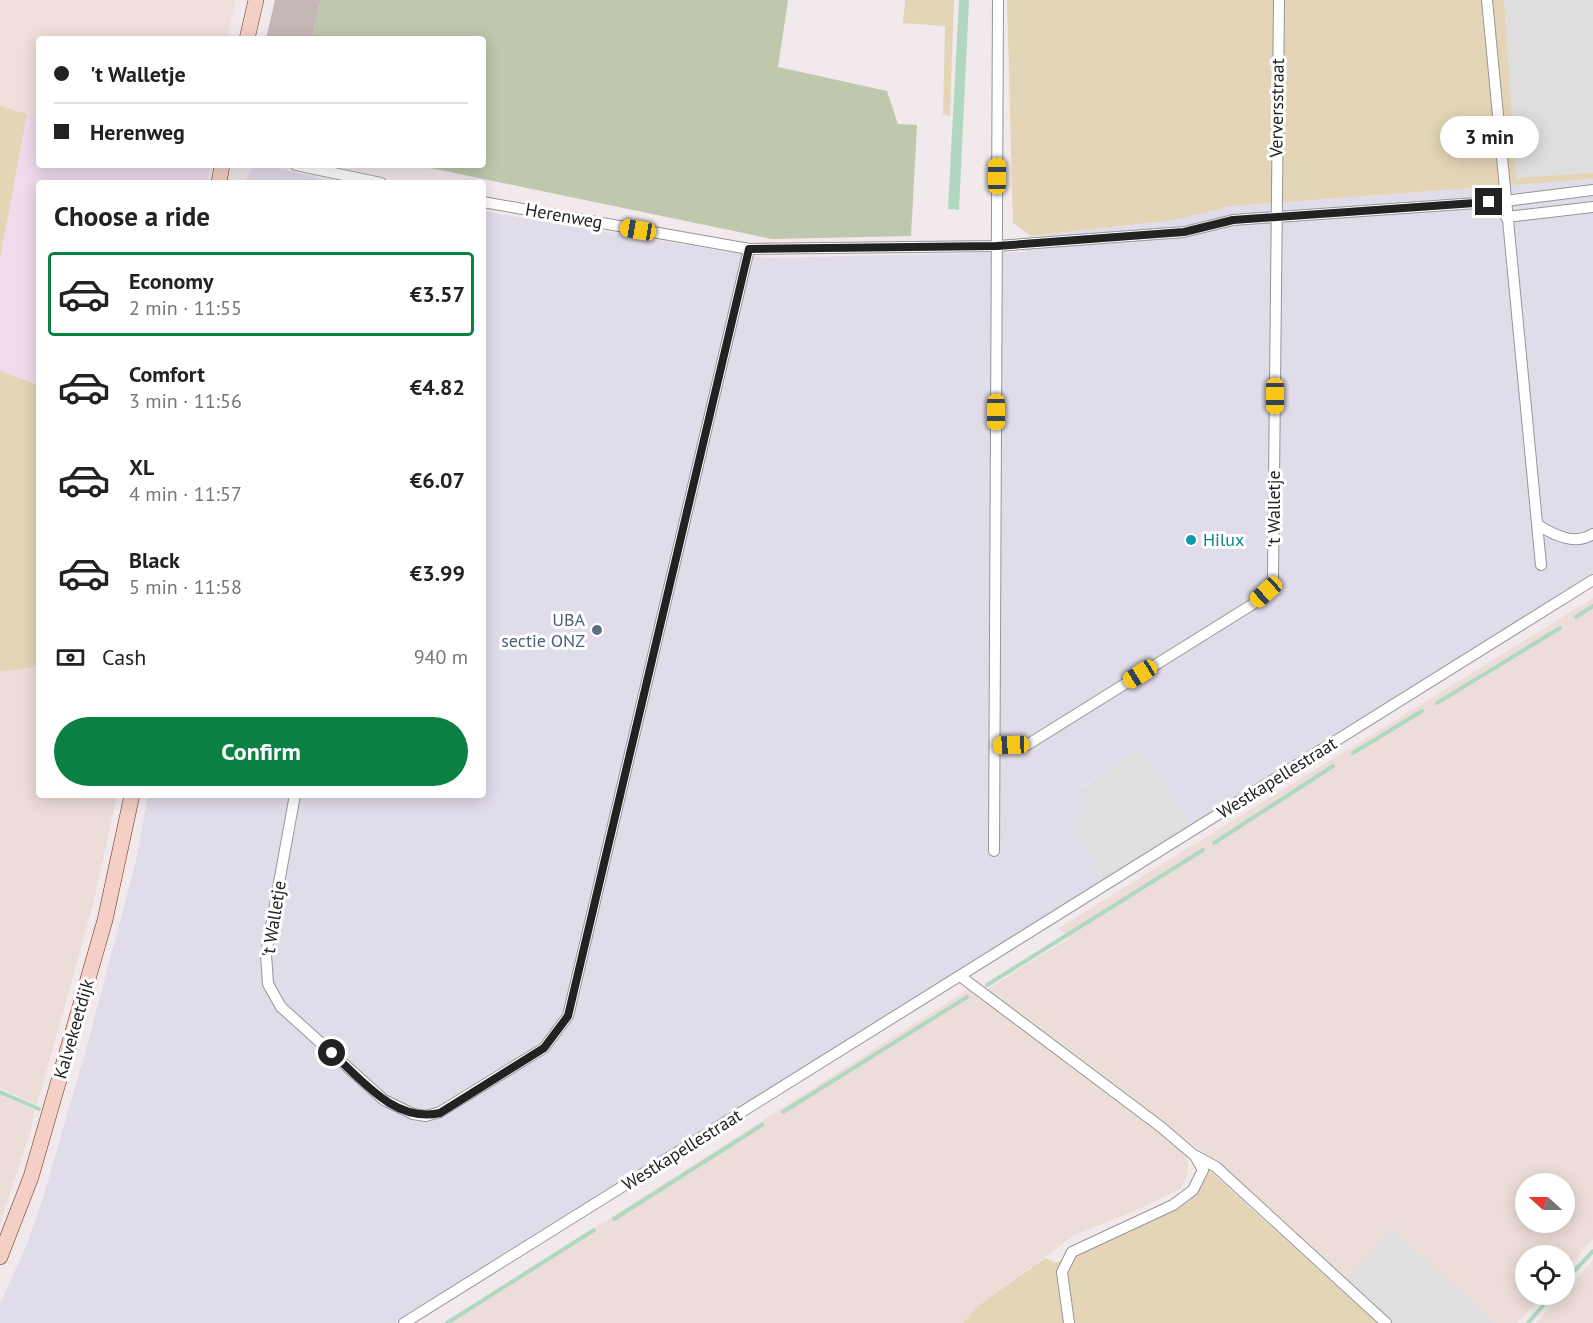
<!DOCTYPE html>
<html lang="en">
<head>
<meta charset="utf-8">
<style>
	body { margin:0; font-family:"PT Sans",sans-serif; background:#f2f2f2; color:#222; height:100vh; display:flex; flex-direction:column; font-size:22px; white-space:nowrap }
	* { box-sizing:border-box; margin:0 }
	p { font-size:20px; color:#767676 }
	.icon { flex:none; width:33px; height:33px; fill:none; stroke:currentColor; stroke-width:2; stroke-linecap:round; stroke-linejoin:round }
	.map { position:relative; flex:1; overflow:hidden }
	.side { position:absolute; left:36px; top:180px; width:450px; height:618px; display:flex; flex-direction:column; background:#fff; border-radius:6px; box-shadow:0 3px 15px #0003 }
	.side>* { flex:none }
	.top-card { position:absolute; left:36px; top:36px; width:450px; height:132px; border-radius:6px; box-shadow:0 3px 15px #0003; display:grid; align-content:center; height:132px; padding:0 18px; background:#fff }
	.needle { width:39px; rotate:291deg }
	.buttons { position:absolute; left:1515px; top:1173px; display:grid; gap:12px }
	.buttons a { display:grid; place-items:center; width:60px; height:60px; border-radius:50%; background:#fff; box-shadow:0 3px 15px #0003; font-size:30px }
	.end { position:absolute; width:27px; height:27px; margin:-14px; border:8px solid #222; background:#fff; box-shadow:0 0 0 3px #fff }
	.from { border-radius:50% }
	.bubble { position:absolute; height:42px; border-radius:21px; background:#fff; box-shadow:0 3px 15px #0003; font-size:20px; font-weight:700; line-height:42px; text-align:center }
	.car { position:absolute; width:18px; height:36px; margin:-18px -9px; border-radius:8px; box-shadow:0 0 4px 2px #0007; background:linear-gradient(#f5c518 24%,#345 0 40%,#f5c518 0 76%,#345 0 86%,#f5c518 0) }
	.top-card b { display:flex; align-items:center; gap:21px; height:57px; font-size:22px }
	.top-card b+b { border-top:2px solid #e0e0e0 }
	.top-card i { width:15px; height:15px; background:#222 }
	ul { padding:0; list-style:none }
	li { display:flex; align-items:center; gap:18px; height:84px; margin:0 12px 9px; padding:0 6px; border:3px solid transparent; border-radius:6px }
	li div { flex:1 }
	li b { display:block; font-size:22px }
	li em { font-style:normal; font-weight:700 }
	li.active { border-color:#0b8043 }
	li>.icon { width:54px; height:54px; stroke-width:1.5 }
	h2 { padding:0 18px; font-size:27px; line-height:72px }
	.pay { display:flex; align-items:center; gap:15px; height:66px; padding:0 18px; font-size:22px }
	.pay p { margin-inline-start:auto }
	.primary-button { display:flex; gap:12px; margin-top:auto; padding:12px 18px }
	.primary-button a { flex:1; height:69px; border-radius:36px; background:#0b8043; color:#fff; font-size:24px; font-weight:700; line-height:69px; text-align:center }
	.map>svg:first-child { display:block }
	.residential { fill:#dfdfdf }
	.commercial { fill:#efdbeb }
	.industrial { fill:#e1dce9 }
	.education { fill:#efdfdb }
	.construction { fill:#c4b8b6 }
	.farmland { fill:#edddd8; fill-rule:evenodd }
	.grass { fill:#e4d5b6 }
	.cemetery { fill:#bfc7ad }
	.parking { fill:#dedede }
	.water { fill:#b0d8c0 }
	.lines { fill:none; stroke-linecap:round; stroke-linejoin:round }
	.stream { stroke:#b0d8c0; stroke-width:4 }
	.street-casing { stroke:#969696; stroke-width:12 }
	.secondary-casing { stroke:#6e2c13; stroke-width:16 }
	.street { stroke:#fff; stroke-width:10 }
	.secondary { stroke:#f3cfc5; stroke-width:15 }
	.route { stroke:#222; stroke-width:8 }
	.culture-dot { fill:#0f9aa8; stroke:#fff; stroke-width:2 }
	.service-dot { fill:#5c6f8a; stroke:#fff; stroke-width:2 }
	.labels { text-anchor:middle; stroke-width:6; stroke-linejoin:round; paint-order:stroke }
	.street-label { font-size:18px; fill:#222; stroke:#fff }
	.culture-label { font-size:18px; fill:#0d838f; stroke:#fff; text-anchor:start }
	.service-label { font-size:18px; fill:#4e5e75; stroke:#fff; text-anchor:end }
</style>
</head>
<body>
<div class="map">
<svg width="1593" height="1323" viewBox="0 0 1593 1323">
	<rect width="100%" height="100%" fill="#f1e9eb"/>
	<g class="residential">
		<path d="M1142,750L1190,825L1103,881L1080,840L1081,788Z"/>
		<path d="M1392,1229L1496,1323H1393L1346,1279Z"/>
	</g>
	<path class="commercial" d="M27,114L39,118V165L210,166L207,183H39V385L0,371V259Z"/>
	<g class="industrial">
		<path d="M253,165H264L338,183H245Z"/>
		<path d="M1593,179V573L1190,825L1142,750L1081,787L1080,840L1103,881L396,1323H0V1304L28,1242L43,1198L87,1046L136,861L148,795H483V211L766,258L1026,252L1031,236L1176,220L1232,206Z"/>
	</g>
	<path class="education" d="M0,0H236L227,39H39V118L0,106Z"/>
	<path class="construction" d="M275,0H321L312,39H266Z"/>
	<g class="farmland">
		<path d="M1593,598V1239L1565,1271L1564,1256H1526V1294L1543,1295L1517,1323H1496L1392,1229L1346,1279L1211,1158L986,990L1069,938L1059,928ZM1526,1184H1564V1222H1526Z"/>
		<path d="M39,666V795H117L93,905L37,1105L0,1088V672Z"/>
		<path d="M970,988L1181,1148L1189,1162L1187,1176L1180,1189L1138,1210L1076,1234L978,1306L963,1323H446Z"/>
		<path d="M0,1095L34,1110L31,1131L0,1224Z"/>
		<path d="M1593,1260V1323H1536L1564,1294Z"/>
	</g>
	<g class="grass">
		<path d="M905,0H954L950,116L943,114L945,26L903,23Z"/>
		<path d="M1007,0H1593V179L1232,206L1176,220L1031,236L1013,223Z"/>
		<path d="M0,106L27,114L0,259Z"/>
		<path d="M0,371L39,385V666L0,672Z"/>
		<path d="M1209,1170L1377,1323H963L978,1306L1045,1258L1056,1263L1197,1191Z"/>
	</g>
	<path class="cemetery" d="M321,0H788L778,67L887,91L898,124L917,125L911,236L772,239L416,165H483V39H312Z"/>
	<path class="parking" d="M1504,0H1593V173L1516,178Z"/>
	<path class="water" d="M959,0H969L959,210L948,209Z"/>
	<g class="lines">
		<g class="stream">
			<path d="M1576,617L1593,606"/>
			<path d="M1437,703L1560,628"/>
			<path d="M1353,753L1422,711"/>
			<path d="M1214,843L1333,766"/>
			<path d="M987,985L1203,850"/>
			<path d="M0,1092L39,1109"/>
			<path d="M783,1112L967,997"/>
			<path d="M614,1219L762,1125"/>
			<path d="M1564,1282L1593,1251"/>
			<path d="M447,1323L594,1230"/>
			<path d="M1528,1323L1553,1294"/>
		</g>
		<g class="street-casing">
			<g id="street">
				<path d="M1487,0L1541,565"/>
				<path d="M296,165L381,183"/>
				<path d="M483,202L749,249L997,246L1184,232L1233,220L1505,201L1593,190"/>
				<path d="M1506,217L1593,207"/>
				<path d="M1538,525C1554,535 1575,546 1593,534"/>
				<path d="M995,746L1027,745L1253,604L1266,592L1273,578L1279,0"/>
				<path d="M295,795L266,954L268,984L281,1007L384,1100L413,1114L426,1116L440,1112L544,1048L568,1016L749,249"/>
				<path d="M994,851L998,0"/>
				<path d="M960,976L1161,1127L1195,1156L1203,1170L1193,1190L1173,1205L1072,1252L1062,1272L1069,1323"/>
				<path d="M1196,1156L1216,1167L1386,1323"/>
				<path d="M404,1323L1593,580"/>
			</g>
		</g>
		<g class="secondary-casing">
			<g id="secondary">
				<path d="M247,39L256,0"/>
				<path d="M219,183L222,165"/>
				<path d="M0,1257L31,1177L105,920L132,795"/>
			</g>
		</g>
		<use href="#street" class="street"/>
		<use href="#secondary" class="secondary"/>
	</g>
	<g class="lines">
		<path class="route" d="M332,1053C363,1081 395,1123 440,1113L544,1048L568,1016L749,249L997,246L1184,232L1233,220L1489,202"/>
	</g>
	<circle class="culture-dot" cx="1191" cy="540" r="6"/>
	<circle class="service-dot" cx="597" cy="630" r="6"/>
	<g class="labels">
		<g class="street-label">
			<text transform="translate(1277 108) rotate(-89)" y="6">Verversstraat</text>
			<text transform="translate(564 216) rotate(10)" y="6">Herenweg</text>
			<text transform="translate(1274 509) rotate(-90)" y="6">'t Walletje</text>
			<text transform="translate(1277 778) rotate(-32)" y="6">Westkapellestraat</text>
			<text transform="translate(274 919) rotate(-81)" y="6">'t Walletje</text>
			<text transform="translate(74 1029) rotate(-74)" y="6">Kalvekeetdijk</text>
			<text transform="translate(682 1150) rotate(-32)" y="6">Westkapellestraat</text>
		</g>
		<g class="culture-label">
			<text x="1203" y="546">Hilux</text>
		</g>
		<g class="service-label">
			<text x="585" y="626">UBA<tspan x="585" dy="21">sectie ONZ</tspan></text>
		</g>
	</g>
</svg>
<div class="buttons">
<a><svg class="needle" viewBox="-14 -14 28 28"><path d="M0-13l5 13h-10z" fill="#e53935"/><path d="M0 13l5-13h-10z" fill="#767676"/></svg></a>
<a><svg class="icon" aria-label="locate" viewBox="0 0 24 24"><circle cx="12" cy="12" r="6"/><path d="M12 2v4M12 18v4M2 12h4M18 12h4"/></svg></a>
</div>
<i class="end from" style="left:332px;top:1053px"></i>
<i class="end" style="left:1489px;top:202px"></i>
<div class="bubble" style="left:1440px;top:116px;width:99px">3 min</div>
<i class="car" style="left:997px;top:176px;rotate:0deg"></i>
<i class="car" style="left:638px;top:230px;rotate:280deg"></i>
<i class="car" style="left:1275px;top:396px;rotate:180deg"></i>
<i class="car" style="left:996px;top:412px;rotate:180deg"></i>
<i class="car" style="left:1266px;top:592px;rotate:228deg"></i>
<i class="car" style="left:1140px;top:674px;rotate:238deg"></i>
<i class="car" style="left:1011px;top:745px;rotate:268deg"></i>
<div class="top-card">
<b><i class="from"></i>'t Walletje</b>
<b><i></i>Herenweg</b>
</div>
<section class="side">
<h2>Choose a ride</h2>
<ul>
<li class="active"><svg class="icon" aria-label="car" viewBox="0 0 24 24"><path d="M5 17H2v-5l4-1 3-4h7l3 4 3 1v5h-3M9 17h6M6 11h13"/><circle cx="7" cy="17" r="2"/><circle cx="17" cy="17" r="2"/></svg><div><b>Economy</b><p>2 min · 11:55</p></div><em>€3.57</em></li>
<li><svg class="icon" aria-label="car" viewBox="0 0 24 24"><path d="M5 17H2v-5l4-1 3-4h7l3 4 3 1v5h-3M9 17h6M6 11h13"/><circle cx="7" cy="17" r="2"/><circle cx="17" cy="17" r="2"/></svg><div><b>Comfort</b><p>3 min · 11:56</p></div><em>€4.82</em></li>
<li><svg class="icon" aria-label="car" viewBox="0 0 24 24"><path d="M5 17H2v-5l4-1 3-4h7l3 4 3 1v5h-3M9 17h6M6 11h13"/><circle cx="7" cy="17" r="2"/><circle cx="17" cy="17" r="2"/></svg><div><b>XL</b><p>4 min · 11:57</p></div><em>€6.07</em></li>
<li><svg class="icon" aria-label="car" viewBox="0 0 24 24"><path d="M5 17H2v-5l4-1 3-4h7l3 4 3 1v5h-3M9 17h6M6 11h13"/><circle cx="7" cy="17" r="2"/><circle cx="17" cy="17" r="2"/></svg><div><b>Black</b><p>5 min · 11:58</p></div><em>€3.99</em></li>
</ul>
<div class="pay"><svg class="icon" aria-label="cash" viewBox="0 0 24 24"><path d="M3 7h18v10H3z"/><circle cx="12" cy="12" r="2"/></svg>Cash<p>940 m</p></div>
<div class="primary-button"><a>Confirm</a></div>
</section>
</div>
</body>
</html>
